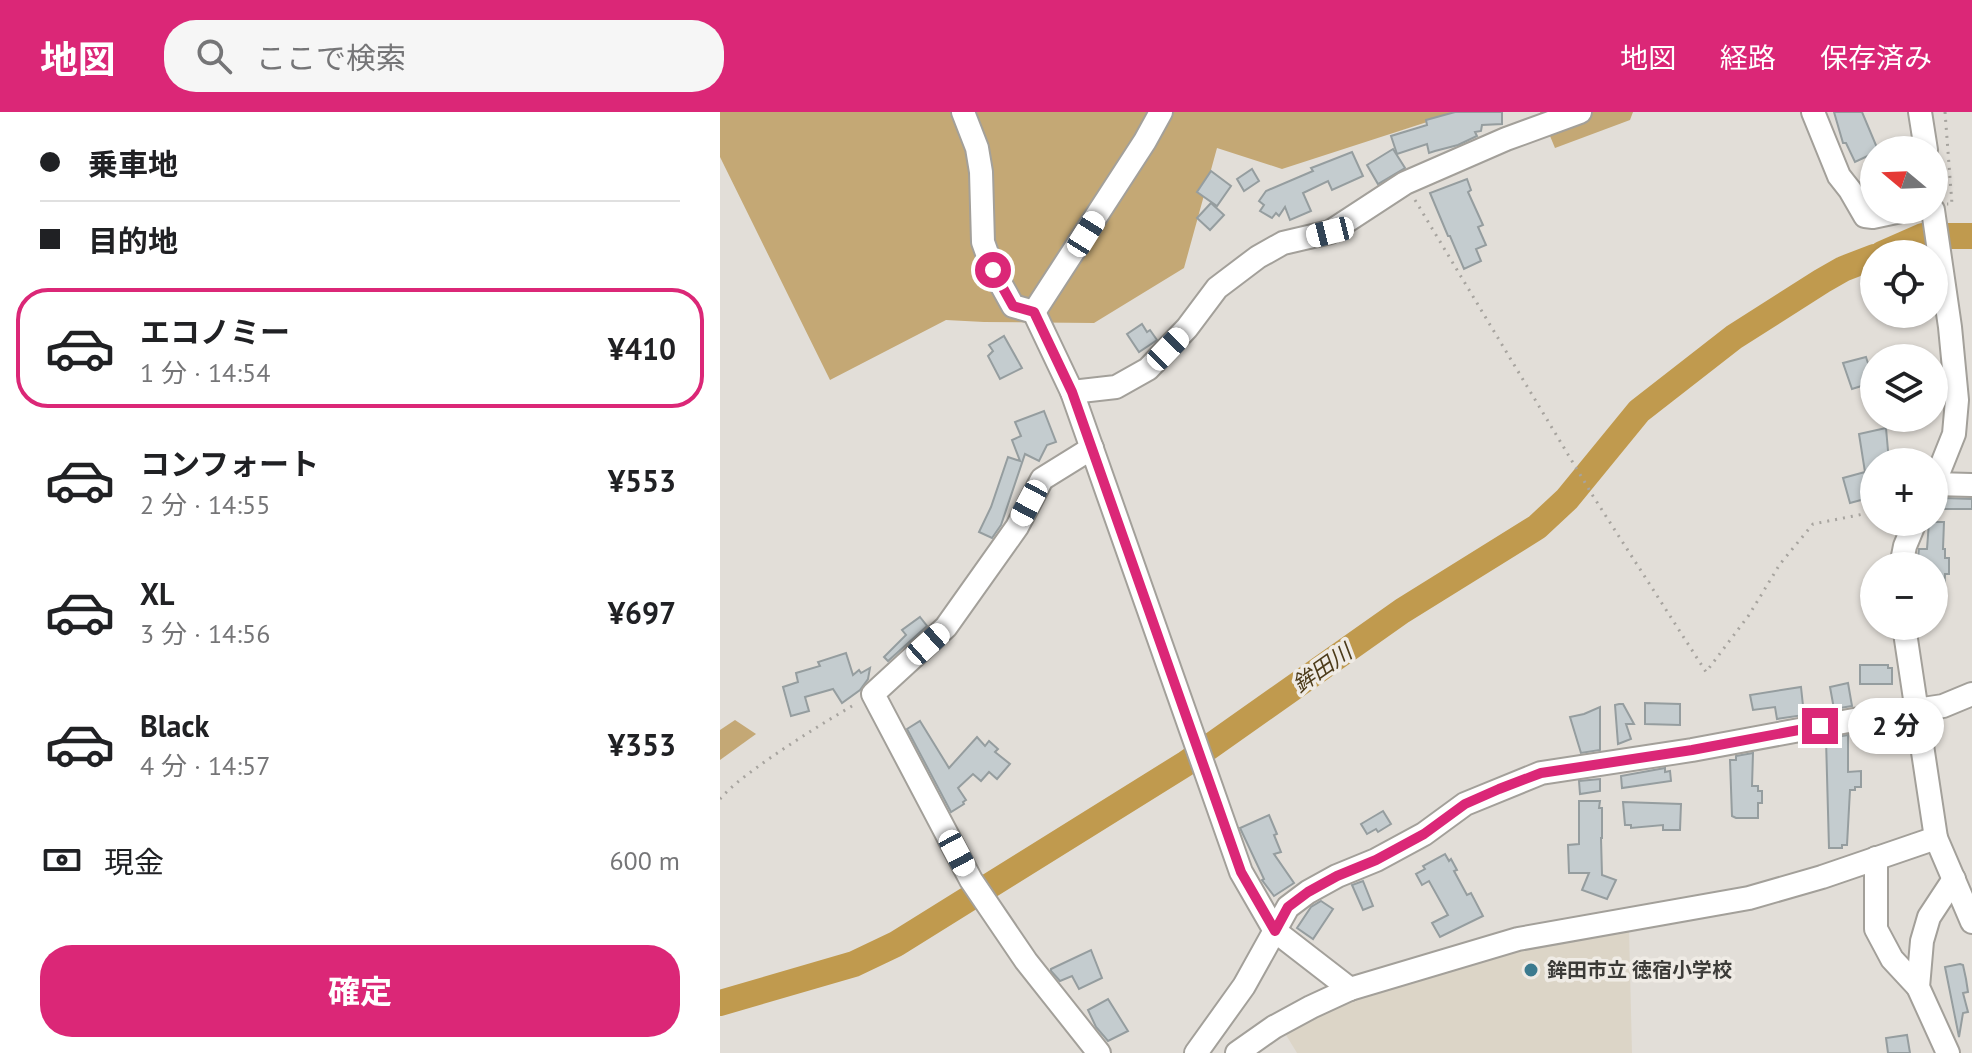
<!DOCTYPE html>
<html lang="ja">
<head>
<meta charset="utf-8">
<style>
	body { margin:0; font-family:"PT Sans","Noto Sans JP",sans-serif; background:#f6f6f6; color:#202124; height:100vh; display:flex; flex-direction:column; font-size:30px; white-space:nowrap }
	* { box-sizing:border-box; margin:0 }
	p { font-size:26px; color:#757577 }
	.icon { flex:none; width:44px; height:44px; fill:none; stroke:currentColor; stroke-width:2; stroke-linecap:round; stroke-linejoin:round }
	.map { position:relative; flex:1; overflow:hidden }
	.drawer { display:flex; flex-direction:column; background:#fff; width:720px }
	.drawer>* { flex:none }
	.guide { display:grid; align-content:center; height:176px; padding:0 40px; background:#fff }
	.needle { width:52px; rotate:289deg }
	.controls { position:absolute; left:1140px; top:24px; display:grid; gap:16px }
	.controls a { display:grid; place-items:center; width:88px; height:88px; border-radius:50%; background:#fff; box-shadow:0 2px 6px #0004; font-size:40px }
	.end { position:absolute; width:36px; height:36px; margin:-18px; border:10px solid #db2777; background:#fff; box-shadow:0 0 0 4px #fff }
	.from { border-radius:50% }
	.bubble { position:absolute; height:56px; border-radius:28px; background:#fff; box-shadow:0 2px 6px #0004; font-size:26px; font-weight:700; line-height:56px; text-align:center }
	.car { position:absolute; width:24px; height:48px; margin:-24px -12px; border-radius:10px; box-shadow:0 0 6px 2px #0007; background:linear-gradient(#fff 24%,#345 0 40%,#fff 0 76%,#345 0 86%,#fff 0) }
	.guide b { display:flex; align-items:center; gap:28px; height:76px; font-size:30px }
	.guide b+b { border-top:2px solid #e0e0e0 }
	.guide i { width:20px; height:20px; background:#202124 }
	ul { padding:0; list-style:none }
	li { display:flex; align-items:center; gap:24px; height:120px; margin:0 16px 12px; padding:0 24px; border:4px solid transparent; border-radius:32px }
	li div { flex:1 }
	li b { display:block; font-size:30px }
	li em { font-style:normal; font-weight:700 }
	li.active { border-color:#db2777 }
	li>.icon { width:72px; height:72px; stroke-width:1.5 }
	.pay { display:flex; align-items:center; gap:20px; height:88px; padding:0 40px; font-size:30px }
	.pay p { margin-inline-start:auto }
	.button { display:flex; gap:16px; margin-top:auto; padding:16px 40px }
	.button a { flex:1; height:92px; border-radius:32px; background:#db2777; color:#fff; font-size:32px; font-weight:700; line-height:92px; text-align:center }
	header { display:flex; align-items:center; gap:48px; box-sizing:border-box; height:112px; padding:0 40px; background:#db2777; color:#fff }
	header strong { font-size:38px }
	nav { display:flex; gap:44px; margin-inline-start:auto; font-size:28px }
	.search { width:560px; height:72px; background:#f6f6f6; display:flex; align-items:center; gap:20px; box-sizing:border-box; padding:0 28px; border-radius:32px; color:#757577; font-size:30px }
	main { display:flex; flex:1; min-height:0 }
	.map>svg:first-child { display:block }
	.built { fill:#dcd5c7 }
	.green { fill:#c4a875 }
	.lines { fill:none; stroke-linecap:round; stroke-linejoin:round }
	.river { stroke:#c09a4e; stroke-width:26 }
	.building { fill:#c4cccf; stroke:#959d9f; stroke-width:2 }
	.minor-casing { stroke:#a3a09a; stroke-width:26 }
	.path { stroke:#a7a49f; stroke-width:3; stroke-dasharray:2 6; stroke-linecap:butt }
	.minor { stroke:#fff; stroke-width:22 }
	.route { stroke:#db2777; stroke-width:10 }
	.poi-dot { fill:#3b7a8f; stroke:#efebe5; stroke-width:3 }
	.labels { text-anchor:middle; stroke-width:7; stroke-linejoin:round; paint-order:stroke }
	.poi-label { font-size:20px; font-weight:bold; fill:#3c3b38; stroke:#efebe5; text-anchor:start }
	.water-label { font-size:22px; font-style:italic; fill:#4c3b1a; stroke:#efebe5 }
</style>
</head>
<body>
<header>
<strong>地図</strong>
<div class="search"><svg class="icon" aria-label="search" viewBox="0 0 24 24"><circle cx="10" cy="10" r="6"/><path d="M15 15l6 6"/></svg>ここで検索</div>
<nav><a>地図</a><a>経路</a><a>保存済み</a></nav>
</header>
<main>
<section class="drawer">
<div class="guide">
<b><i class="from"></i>乗車地</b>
<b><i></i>目的地</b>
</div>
<ul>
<li class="active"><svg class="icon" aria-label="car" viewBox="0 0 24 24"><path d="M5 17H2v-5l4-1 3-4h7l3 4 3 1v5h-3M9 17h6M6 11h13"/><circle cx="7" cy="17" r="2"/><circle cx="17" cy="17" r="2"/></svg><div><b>エコノミー</b><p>1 分 · 14:54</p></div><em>¥410</em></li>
<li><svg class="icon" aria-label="car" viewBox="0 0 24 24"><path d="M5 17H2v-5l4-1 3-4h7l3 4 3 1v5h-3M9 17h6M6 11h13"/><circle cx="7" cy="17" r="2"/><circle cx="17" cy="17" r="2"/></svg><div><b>コンフォート</b><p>2 分 · 14:55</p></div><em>¥553</em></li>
<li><svg class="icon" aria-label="car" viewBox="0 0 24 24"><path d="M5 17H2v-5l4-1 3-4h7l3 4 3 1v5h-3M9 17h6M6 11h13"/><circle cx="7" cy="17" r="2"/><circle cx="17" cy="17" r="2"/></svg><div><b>XL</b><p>3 分 · 14:56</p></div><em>¥697</em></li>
<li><svg class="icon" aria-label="car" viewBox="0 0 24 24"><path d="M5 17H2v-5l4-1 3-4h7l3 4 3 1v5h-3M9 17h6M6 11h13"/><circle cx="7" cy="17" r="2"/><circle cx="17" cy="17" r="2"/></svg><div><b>Black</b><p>4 分 · 14:57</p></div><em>¥353</em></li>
</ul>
<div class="pay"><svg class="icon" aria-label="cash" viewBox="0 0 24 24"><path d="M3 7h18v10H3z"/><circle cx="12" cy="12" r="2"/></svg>現金<p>600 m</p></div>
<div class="button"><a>確定</a></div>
</section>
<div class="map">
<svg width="1252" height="941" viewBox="0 0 1252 941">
	<rect width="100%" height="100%" fill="#e2ded8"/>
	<path class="built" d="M909,817L912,941H577L563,918L627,883L799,834Z"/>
	<g class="green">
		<path d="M0,0H738L562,57L497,36L464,156L374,211L264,210L226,208L110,268L0,45Z"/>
		<path d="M820,0H913L910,8L835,36Z"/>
		<path d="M15,608L36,622L0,648V618Z"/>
	</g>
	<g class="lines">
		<g class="river">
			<path d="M1162,142L1203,124H1252"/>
			<path d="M0,891L134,852L176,832L465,652L682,499L817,415L847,387L919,299L1014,225L1102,169L1123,157L1154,145"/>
		</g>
	</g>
	<g class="building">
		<path d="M735,0H782V12L762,13L761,19L755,20L757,24L738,33L715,39L709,41L707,32L677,42L671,24L707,13L706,8Z"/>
		<path d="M1114,0H1142L1158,38H1154V41L1135,50L1126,31H1123Z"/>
		<path d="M673,37L685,56L658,72L647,53Z"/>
		<path d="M632,40L643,64L612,78L608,69L583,81L591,99L570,108L565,95L559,104L556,101L552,106L540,99L544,93L539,89L546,79L593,59L591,56L599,53Z"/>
		<path d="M532,57L539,69L524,79L517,67Z"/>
		<path d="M491,59L511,74L497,94L477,80Z"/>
		<path d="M747,67L751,78L748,80L763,113L758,115L766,133L756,137L761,149L744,157L730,124H728L710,81Z"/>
		<path d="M491,91L504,103L490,118L477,106Z"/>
		<path d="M422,212L427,220L430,218L437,228L419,240L407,222Z"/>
		<path d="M284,224L302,256L280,267L268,244L273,239L269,233Z"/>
		<path d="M1146,245L1154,270L1132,277L1123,251Z"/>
		<path d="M324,299L336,330L327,333L319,349L305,342L281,413L272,426L259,420L271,395L288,345L300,349L292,328L301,324L295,310Z"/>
		<path d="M1166,316L1169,350H1154V373L1149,374L1152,385L1130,391L1123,366L1145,360L1139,322Z"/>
		<path d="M1224,386L1252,387V397H1224Z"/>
		<path d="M1209,410H1224L1223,437H1225V446H1229V462H1225L1224,489H1214V454H1197L1199,437H1207Z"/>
		<path d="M200,505L207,514L168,549L164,545L186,523L182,518Z"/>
		<path d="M126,541L133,563L139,558L141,561L150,556L148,567L140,578L122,591L113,577L85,585L89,599L71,604L63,575L78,570L76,561L100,554L98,550Z"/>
		<path d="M1140,553H1168V556H1172V572H1140Z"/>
		<path d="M1128,571L1132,594L1114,597L1110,575Z"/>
		<path d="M1081,575L1084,603L1057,607L1055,595L1033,598L1030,583Z"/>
		<path d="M925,591L960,592V613L925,612Z"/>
		<path d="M899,592H903L914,612H906L911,627L898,632L895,593Z"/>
		<path d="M880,595V638L861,641L850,605L864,602Z"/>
		<path d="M200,609L229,656L257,625L265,634L269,629L278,637L275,640L290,652L277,667L269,660L261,669L253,662L238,676L246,688L243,690L244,692L231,700L187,617Z"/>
		<path d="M1128,623V660L1141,659V675H1135V678H1130L1127,733H1122V736H1109L1106,627Z"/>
		<path d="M1033,641L1032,674H1038V679H1042V691H1038V706H1016L1012,704L1010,648H1016V644Z"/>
		<path d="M945,656V660L950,659L951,669L902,676L901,664Z"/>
		<path d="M880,667V679L860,682L859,669Z"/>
		<path d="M859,689H880L879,696H882V726H881L882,763L896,768L887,787L862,778L869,761H849L848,733L859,732Z"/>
		<path d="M903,690L961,692L960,718H943V713L911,716V713H905Z"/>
		<path d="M663,699L671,712L658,720L656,717L647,722L641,712Z"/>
		<path d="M549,703L557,722L554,723L561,740L554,742L574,771L554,784L542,768L544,767L520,716Z"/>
		<path d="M725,742L729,749L731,747L737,758L734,759L747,783L751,781L763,804L720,825L712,811L728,803L709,769L702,773L696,762L705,757L703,754Z"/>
		<path d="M643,769L653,794L643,798L632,773Z"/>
		<path d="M601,789L613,797L593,827L577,816L591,795Z"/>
		<path d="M371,838L382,866L359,877L352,864L340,869L331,859V857Z"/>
		<path d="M1240,852L1243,853L1246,867L1248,880L1243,881L1248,900L1243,901L1239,925L1225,855Z"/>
		<path d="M388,887L408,919L388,929L376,915L368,898Z"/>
		<path d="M1187,923L1190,941H1168L1166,926Z"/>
	</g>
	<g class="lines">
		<g class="minor-casing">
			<g id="minor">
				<path d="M243,0L257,36L261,60L263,130L273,158L293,194L314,200L352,280L521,760L555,819L630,877"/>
				<path d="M1093,0L1119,64L1130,78L1145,104L1153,105L1186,98"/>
				<path d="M1200,0L1206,38"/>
				<path d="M1213,98L1230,215L1237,288L1234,322L1214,372"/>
				<path d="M314,200L425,29L441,0"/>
				<path d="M352,280L396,275L428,257L467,216L497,176L538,145L563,131L610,120L685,71L786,27L860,0"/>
				<path d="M372,336L322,367L297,415L226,515L153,582L251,768L306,849L379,941"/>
				<path d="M1214,372L1252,373"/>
				<path d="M1181,454L1185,434L1195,410"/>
				<path d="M1184,514L1216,726L1252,810"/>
				<path d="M1156,746V817L1172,847L1198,875"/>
				<path d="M476,941L524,874L568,795L588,780L617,764L656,748L704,722L745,692L821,661L972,638L1150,605L1223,594L1252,582"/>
				<path d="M517,941L554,915L591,895L630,877L798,827L1029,786L1102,765L1216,726"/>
				<path d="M1228,941L1198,875L1202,829L1209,805L1234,767"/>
			</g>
		</g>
		<g class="path">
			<path d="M1225,0L1232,92H1227"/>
			<path d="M695,88L873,384L986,560L1029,503L1060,452L1093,412L1149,401"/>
			<path d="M0,687C12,673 28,662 43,651C74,629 105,610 137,591"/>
		</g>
		<use href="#minor" class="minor"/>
	</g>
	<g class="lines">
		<path class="route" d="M273,158L293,194L314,200L352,280L521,760L555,819L568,795L588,780L617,764L656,748L704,722L745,692L779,677L821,661L972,638L1100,614"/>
	</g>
	<circle class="poi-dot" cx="811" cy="858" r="8"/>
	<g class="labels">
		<g class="poi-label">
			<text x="827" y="865">鉾田市立 徳宿小学校</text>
		</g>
		<g class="water-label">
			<text transform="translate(602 556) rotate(-35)" y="8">鉾田川</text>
		</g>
	</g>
</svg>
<div class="controls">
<a><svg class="needle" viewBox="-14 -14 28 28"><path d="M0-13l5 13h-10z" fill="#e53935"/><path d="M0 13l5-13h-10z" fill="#757577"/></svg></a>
<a><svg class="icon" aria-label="locate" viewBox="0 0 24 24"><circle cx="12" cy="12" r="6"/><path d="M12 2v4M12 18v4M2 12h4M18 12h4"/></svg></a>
<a><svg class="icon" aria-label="layers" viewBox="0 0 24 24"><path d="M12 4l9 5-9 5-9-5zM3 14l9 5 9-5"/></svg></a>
<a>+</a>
<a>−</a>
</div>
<i class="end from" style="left:273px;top:158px"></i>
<i class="end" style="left:1100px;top:614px"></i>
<div class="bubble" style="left:1128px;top:586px;width:96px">2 分</div>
<i class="car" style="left:610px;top:120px;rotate:256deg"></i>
<i class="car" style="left:366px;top:122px;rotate:32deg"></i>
<i class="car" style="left:448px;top:237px;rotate:44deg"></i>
<i class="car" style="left:309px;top:391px;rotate:208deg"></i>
<i class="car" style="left:208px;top:532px;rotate:48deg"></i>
<i class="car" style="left:237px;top:741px;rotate:152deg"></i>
</div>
</main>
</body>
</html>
